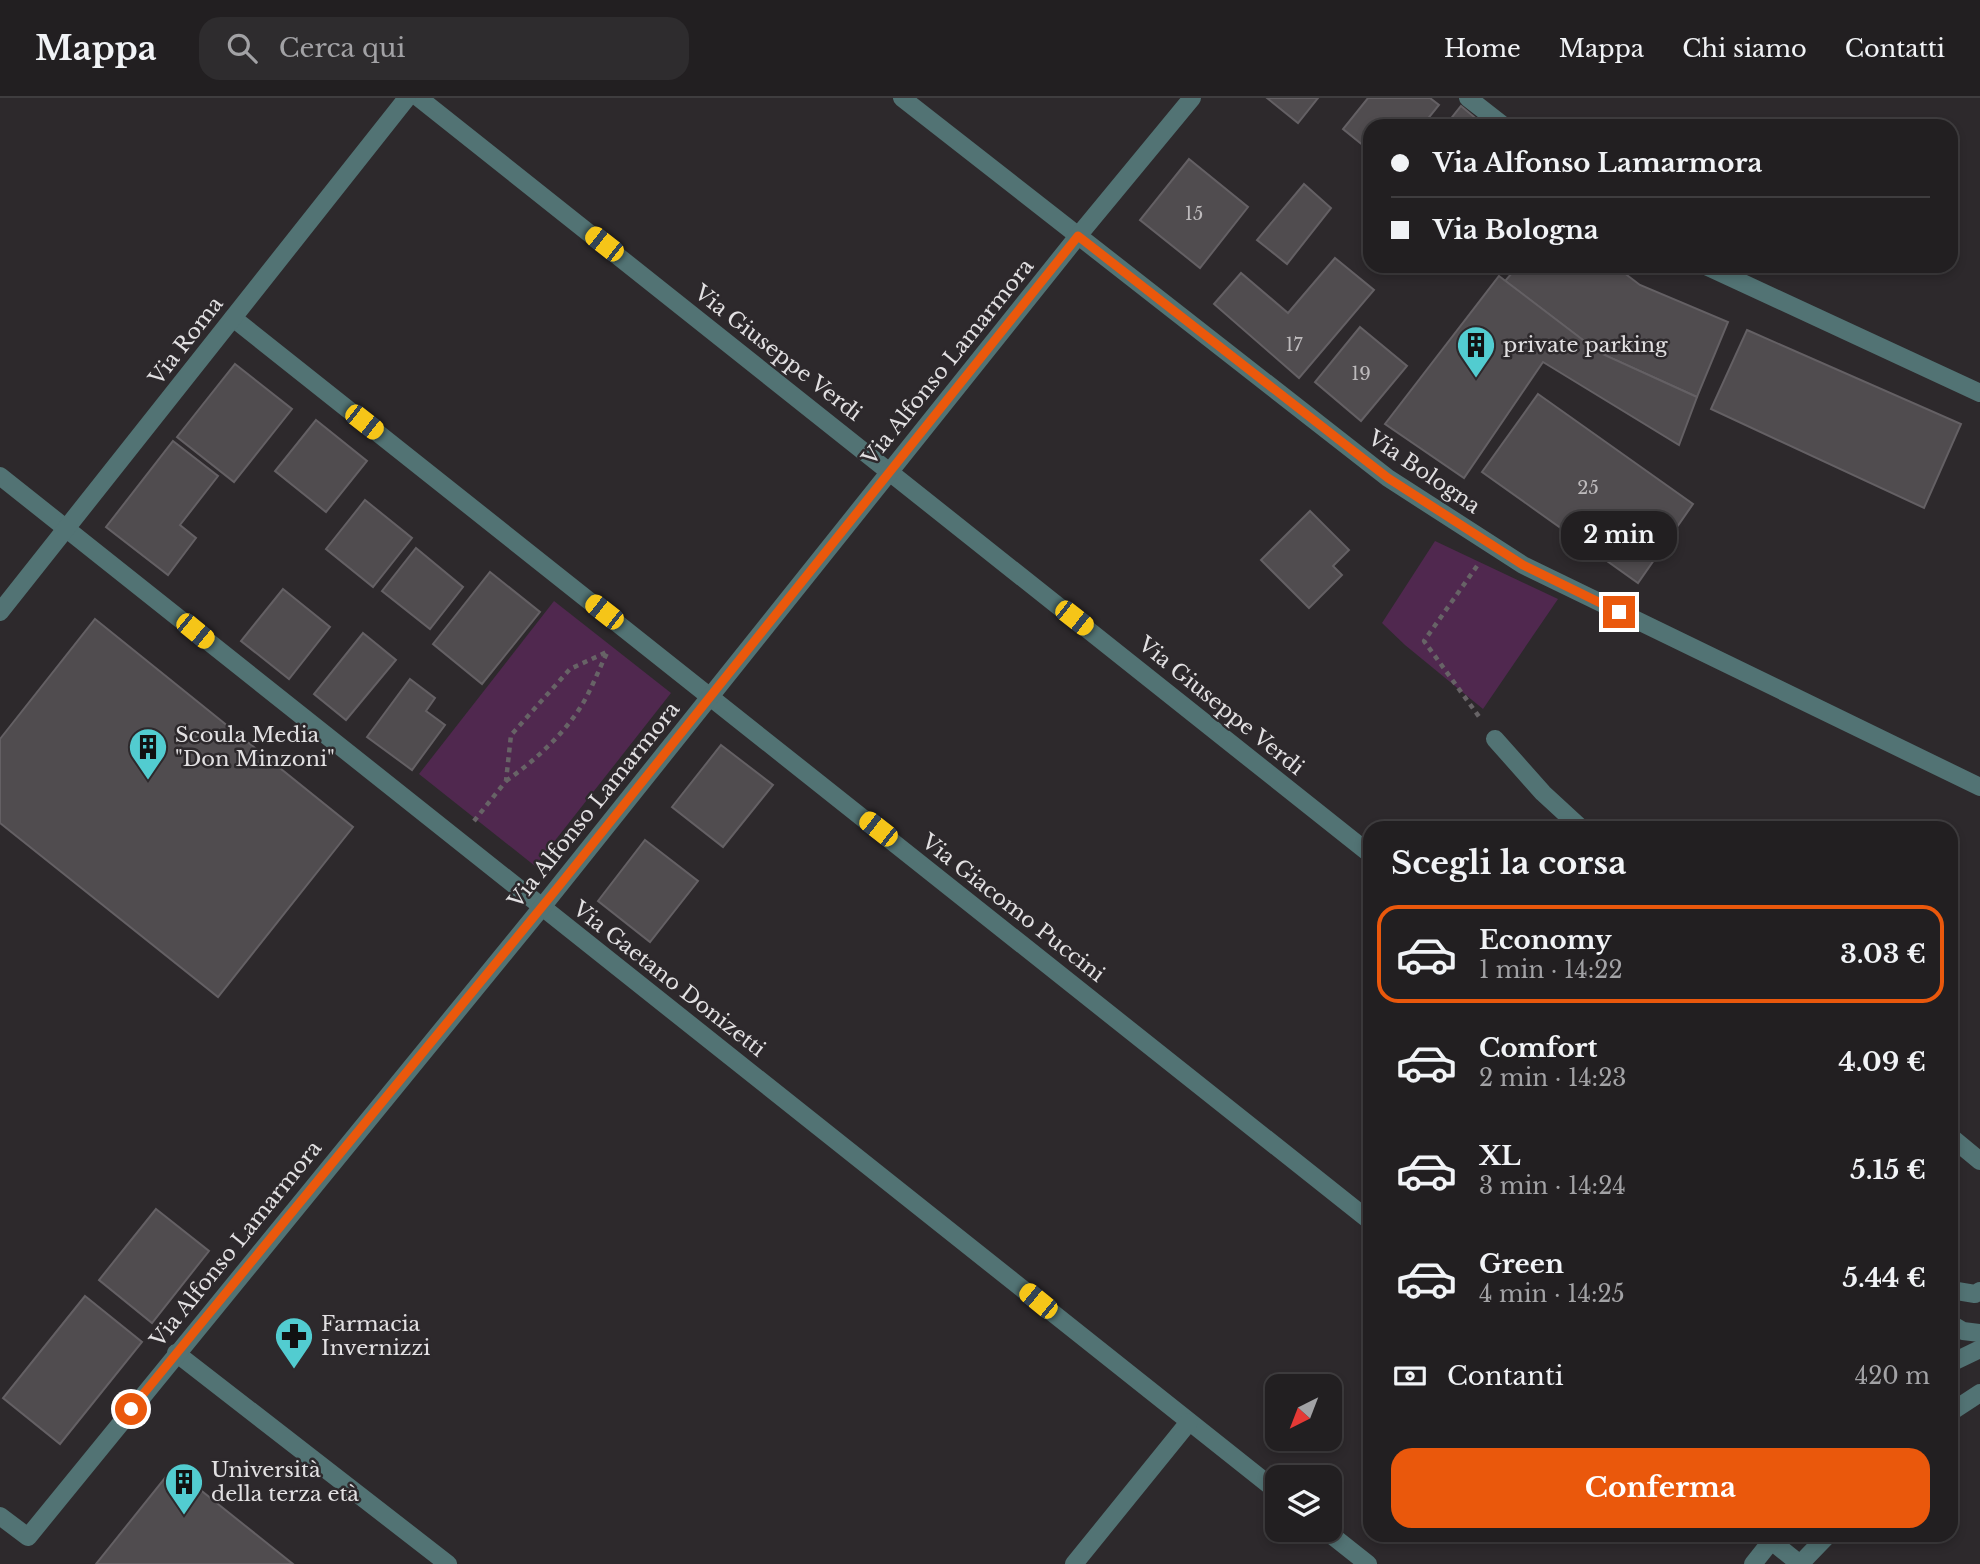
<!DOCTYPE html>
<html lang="it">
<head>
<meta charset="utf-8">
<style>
	body { margin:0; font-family:"Libre Baskerville",serif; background:#2e2c2e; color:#f1f3f6; height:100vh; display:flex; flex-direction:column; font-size:26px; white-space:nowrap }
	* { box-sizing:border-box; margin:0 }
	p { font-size:23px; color:#a2a2a5 }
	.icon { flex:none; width:38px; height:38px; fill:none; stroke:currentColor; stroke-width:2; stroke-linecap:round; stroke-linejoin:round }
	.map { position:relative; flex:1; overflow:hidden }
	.drawer { position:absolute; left:1363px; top:723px; width:595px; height:721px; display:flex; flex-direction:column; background:#221f21; border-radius:21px; box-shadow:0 4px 10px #0003,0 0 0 2px #3f3d3f }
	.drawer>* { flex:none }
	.banner { position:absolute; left:1363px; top:21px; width:595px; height:154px; border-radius:21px; box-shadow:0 4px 10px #0003,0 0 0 2px #3f3d3f; display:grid; align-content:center; height:154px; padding:0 28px; background:#221f21 }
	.needle { width:46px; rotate:222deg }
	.controls { position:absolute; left:1265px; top:1276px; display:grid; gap:14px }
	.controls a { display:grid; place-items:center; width:77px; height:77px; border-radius:14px; background:#221f21; box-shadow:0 4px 10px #0003,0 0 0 2px #3f3d3f; font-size:35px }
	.end { position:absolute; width:32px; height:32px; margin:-16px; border:9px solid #ea580c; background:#fff; box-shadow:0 0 0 4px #fff }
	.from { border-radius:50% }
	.bubble { position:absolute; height:49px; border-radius:21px; background:#221f21; box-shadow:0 4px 10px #0003,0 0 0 2px #3f3d3f; font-size:23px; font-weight:700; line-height:49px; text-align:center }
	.car { position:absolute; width:21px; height:42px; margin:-21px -10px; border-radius:9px; box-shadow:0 0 5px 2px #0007; background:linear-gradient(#f5c518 24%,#345 0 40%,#f5c518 0 76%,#345 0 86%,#f5c518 0) }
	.banner b { display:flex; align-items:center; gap:24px; height:66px; font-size:26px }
	.banner b+b { border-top:2px solid #3f3d3f }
	.banner i { width:18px; height:18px; background:#f1f3f6 }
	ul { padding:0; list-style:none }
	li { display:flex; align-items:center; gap:21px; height:98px; margin:0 14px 10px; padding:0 14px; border:4px solid transparent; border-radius:21px }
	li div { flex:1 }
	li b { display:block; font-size:26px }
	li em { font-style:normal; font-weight:700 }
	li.current { border-color:#ea580c }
	li>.icon { width:63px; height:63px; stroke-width:1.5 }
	h2 { padding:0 28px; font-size:32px; line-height:84px }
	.pay { display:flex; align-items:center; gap:18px; height:77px; padding:0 28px; font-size:26px }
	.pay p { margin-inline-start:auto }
	.primary-button { display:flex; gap:14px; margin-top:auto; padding:14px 28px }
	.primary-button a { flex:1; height:80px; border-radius:21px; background:#ea580c; color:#fff; font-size:28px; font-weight:700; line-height:80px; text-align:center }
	header { display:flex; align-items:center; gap:42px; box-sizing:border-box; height:98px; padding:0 35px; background:#221f21; border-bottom:2px solid #3f3d3f }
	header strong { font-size:33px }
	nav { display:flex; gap:38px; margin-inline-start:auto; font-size:24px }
	.search { width:490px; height:63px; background:#2e2c2e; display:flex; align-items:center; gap:18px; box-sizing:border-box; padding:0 24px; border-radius:21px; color:#a2a2a5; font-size:26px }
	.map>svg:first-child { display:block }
	.green { fill:#50284f }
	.building { fill:#504c4f; stroke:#646064; stroke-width:2 }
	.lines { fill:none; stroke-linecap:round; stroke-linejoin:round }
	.path { stroke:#676366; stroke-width:4.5; stroke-dasharray:5 5; stroke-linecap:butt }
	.minor { stroke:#527374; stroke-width:18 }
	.route { stroke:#ea580c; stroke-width:9 }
	.labels { text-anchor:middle; stroke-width:5; stroke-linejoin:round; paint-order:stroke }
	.number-label { font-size:18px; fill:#bebbbd }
	.street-label { font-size:21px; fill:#e2e0e2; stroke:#2d292c }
	.poi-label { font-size:21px; fill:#e2e0e2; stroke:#2d292c; text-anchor:start }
</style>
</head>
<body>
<header>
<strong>Mappa</strong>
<div class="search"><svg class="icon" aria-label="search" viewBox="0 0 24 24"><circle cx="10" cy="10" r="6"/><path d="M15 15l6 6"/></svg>Cerca qui</div>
<nav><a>Home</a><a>Mappa</a><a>Chi siamo</a><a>Contatti</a></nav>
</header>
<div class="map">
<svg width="1980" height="1466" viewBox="0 0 1980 1466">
	<rect width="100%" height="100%" fill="#2d292c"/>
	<g class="green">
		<path d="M1435,443L1558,501L1483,611L1405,547L1382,525Z"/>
		<path d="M554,503L671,595L535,768L419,676Z"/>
	</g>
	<g class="building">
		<path d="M1267,0H1318L1298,25Z"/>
		<path d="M1368,0H1430L1439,7L1422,28H1370V53L1343,31Z"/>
		<path d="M1461,8L1485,28H1445Z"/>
		<path d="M1189,61L1248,109L1200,170L1140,122Z"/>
		<path d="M1304,86L1331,110L1287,166L1257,142Z"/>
		<path d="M1335,160L1374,192L1299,280L1214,206L1241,175L1288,215Z"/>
		<path d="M1518,168H1615L1640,187L1728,224L1697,299L1600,255L1505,183Z"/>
		<path d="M1499,178L1600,255L1697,299L1679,347L1543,264L1464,380L1385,326Z"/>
		<path d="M1360,229L1407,268L1361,323L1315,284Z"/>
		<path d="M1747,232L1961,326L1924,410L1711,311Z"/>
		<path d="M235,266L292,311L234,384L177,339Z"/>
		<path d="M1538,296L1693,406L1638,485L1482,374Z"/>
		<path d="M316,322L367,363L326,414L275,373Z"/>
		<path d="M173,343L218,378L180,427L196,440L168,477L106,429Z"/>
		<path d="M365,402L412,440L373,489L326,451Z"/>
		<path d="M1310,413L1349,452L1333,468L1342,477L1309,510L1261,462Z"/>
		<path d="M416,450L463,489L430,531L382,493Z"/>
		<path d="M490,474L540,514L482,586L433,546Z"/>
		<path d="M283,491L330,529L289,581L241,543Z"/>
		<path d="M95,521L353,729L218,899L0,725V641Z"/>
		<path d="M363,535L396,562L346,622L314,596Z"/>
		<path d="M410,581L435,600L426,613L445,627L412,672L367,639Z"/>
		<path d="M721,647L773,687L723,749L672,709Z"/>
		<path d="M645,742L698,783L650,844L598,803Z"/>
		<path d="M156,1111L209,1153L152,1225L99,1182Z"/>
		<path d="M85,1198L142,1244L60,1346L3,1300Z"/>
		<path d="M173,1370L293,1466H96Z"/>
	</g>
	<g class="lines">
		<g class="path">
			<path d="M1477,468L1424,543L1480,620"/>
			<path d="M506,683C534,663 561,639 580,610C591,593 598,573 607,555"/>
			<path d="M474,723L506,683L511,637L570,571L609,553"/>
		</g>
		<g class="minor">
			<path d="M419,0L1370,756"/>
			<path d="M902,0L1388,380L1523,467L1980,689"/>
			<path d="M1468,0L1504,28"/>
			<path d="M1706,168L1980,295"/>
			<path d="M233,220L1370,1123"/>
			<path d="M0,378L1278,1394"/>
			<path d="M0,514L407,0"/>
			<path d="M1495,641L1543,695L1581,730"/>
			<path d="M1951,1039L1980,1063"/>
			<path d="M1951,1192L1975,1196L1980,1193"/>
			<path d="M1951,1226L1963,1233L1980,1235"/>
			<path d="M176,1255L448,1466"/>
			<path d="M1951,1265L1980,1251"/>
			<path d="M1951,1314L1980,1295"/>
			<path d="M0,1418L28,1439L542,809L1078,138L1192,0"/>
			<path d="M1325,1432L1368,1466"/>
			<path d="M1764,1437L1800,1466"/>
			<path d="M1074,1466L1189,1324"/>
			<path d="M1753,1466L1776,1437"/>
			<path d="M1800,1466L1828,1437"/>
		</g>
	</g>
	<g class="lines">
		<path class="route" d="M131,1311L559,788L1078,138L1388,380L1523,467L1619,514"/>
	</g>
	<defs>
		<g id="building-pin" transform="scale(2.0125)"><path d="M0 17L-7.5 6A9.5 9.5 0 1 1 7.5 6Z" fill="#52ccd0" stroke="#2d292c"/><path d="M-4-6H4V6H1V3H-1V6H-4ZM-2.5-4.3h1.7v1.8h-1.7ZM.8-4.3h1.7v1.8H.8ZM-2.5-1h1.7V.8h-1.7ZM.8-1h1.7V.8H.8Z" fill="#111"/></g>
		<g id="pharmacy-pin" transform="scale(2.0125)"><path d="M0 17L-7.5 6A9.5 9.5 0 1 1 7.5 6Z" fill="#52ccd0" stroke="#2d292c"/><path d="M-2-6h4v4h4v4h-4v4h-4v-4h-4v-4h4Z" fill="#111"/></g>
	</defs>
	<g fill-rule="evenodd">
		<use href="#building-pin" x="1476" y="247"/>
		<use href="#building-pin" x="148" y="649"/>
		<use href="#pharmacy-pin" x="294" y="1238"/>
		<use href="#building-pin" x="184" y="1384"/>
	</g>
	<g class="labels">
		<g class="number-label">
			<text x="1194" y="122">15</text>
			<text x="1294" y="253">17</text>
			<text x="1361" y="282">19</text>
			<text x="1588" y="396">25</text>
		</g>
		<g class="street-label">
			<text transform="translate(186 243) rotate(-52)" y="7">Via Roma</text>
			<text transform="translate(778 255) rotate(38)" y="7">Via Giuseppe Verdi</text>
			<text transform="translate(948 264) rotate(-51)" y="7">Via Alfonso Lamarmora</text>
			<text transform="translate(1424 374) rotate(34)" y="7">Via Bologna</text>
			<text transform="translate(1221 608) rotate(39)" y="7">Via Giuseppe Verdi</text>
			<text transform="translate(594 707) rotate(-51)" y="7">Via Alfonso Lamarmora</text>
			<text transform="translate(1013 810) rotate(38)" y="7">Via Giacomo Puccini</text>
			<text transform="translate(669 881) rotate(38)" y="7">Via Gaetano Donizetti</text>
			<text transform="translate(236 1146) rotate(-51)" y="7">Via Alfonso Lamarmora</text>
		</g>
		<g class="poi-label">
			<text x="1503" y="254">private parking</text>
			<text x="175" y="644">Scoula Media<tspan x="175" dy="24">"Don Minzoni"</tspan></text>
			<text x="321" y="1233">Farmacia<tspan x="321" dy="24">Invernizzi</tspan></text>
			<text x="211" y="1379">Università<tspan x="211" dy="24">della terza età</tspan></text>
		</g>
	</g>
</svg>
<div class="controls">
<a><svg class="needle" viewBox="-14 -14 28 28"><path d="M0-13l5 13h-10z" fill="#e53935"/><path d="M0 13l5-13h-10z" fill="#a2a2a5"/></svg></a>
<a><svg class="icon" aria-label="layers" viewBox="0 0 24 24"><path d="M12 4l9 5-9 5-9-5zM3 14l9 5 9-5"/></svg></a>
</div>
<i class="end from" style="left:131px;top:1311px"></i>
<i class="end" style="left:1619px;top:514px"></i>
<div class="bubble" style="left:1561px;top:413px;width:116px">2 min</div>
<i class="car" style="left:604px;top:146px;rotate:308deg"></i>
<i class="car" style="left:364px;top:324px;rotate:128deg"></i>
<i class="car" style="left:604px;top:514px;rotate:308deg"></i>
<i class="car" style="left:1074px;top:520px;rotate:128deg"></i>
<i class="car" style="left:195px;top:533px;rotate:129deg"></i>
<i class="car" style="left:878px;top:731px;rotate:308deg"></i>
<i class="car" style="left:1038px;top:1203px;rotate:309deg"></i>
<div class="banner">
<b><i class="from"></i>Via Alfonso Lamarmora</b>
<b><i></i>Via Bologna</b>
</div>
<section class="drawer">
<h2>Scegli la corsa</h2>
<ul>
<li class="current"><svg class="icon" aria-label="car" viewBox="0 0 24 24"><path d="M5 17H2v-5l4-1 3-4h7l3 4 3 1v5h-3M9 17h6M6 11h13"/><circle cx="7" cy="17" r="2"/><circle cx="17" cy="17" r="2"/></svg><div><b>Economy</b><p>1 min · 14:22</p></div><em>3.03 €</em></li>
<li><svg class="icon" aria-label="car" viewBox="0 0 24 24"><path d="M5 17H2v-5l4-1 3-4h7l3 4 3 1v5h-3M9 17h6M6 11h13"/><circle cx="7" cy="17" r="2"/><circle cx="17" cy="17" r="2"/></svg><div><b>Comfort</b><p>2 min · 14:23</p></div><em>4.09 €</em></li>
<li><svg class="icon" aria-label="car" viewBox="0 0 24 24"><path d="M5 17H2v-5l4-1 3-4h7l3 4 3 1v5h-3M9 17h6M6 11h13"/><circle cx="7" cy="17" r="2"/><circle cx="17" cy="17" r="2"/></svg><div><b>XL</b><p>3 min · 14:24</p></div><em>5.15 €</em></li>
<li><svg class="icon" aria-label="car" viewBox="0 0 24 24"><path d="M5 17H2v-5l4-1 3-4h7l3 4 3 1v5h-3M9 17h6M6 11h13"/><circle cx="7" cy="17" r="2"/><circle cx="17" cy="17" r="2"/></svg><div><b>Green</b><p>4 min · 14:25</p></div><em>5.44 €</em></li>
</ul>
<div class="pay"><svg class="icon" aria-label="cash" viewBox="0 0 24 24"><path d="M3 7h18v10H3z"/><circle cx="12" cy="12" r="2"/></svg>Contanti<p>420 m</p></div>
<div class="primary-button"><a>Conferma</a></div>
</section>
</div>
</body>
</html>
